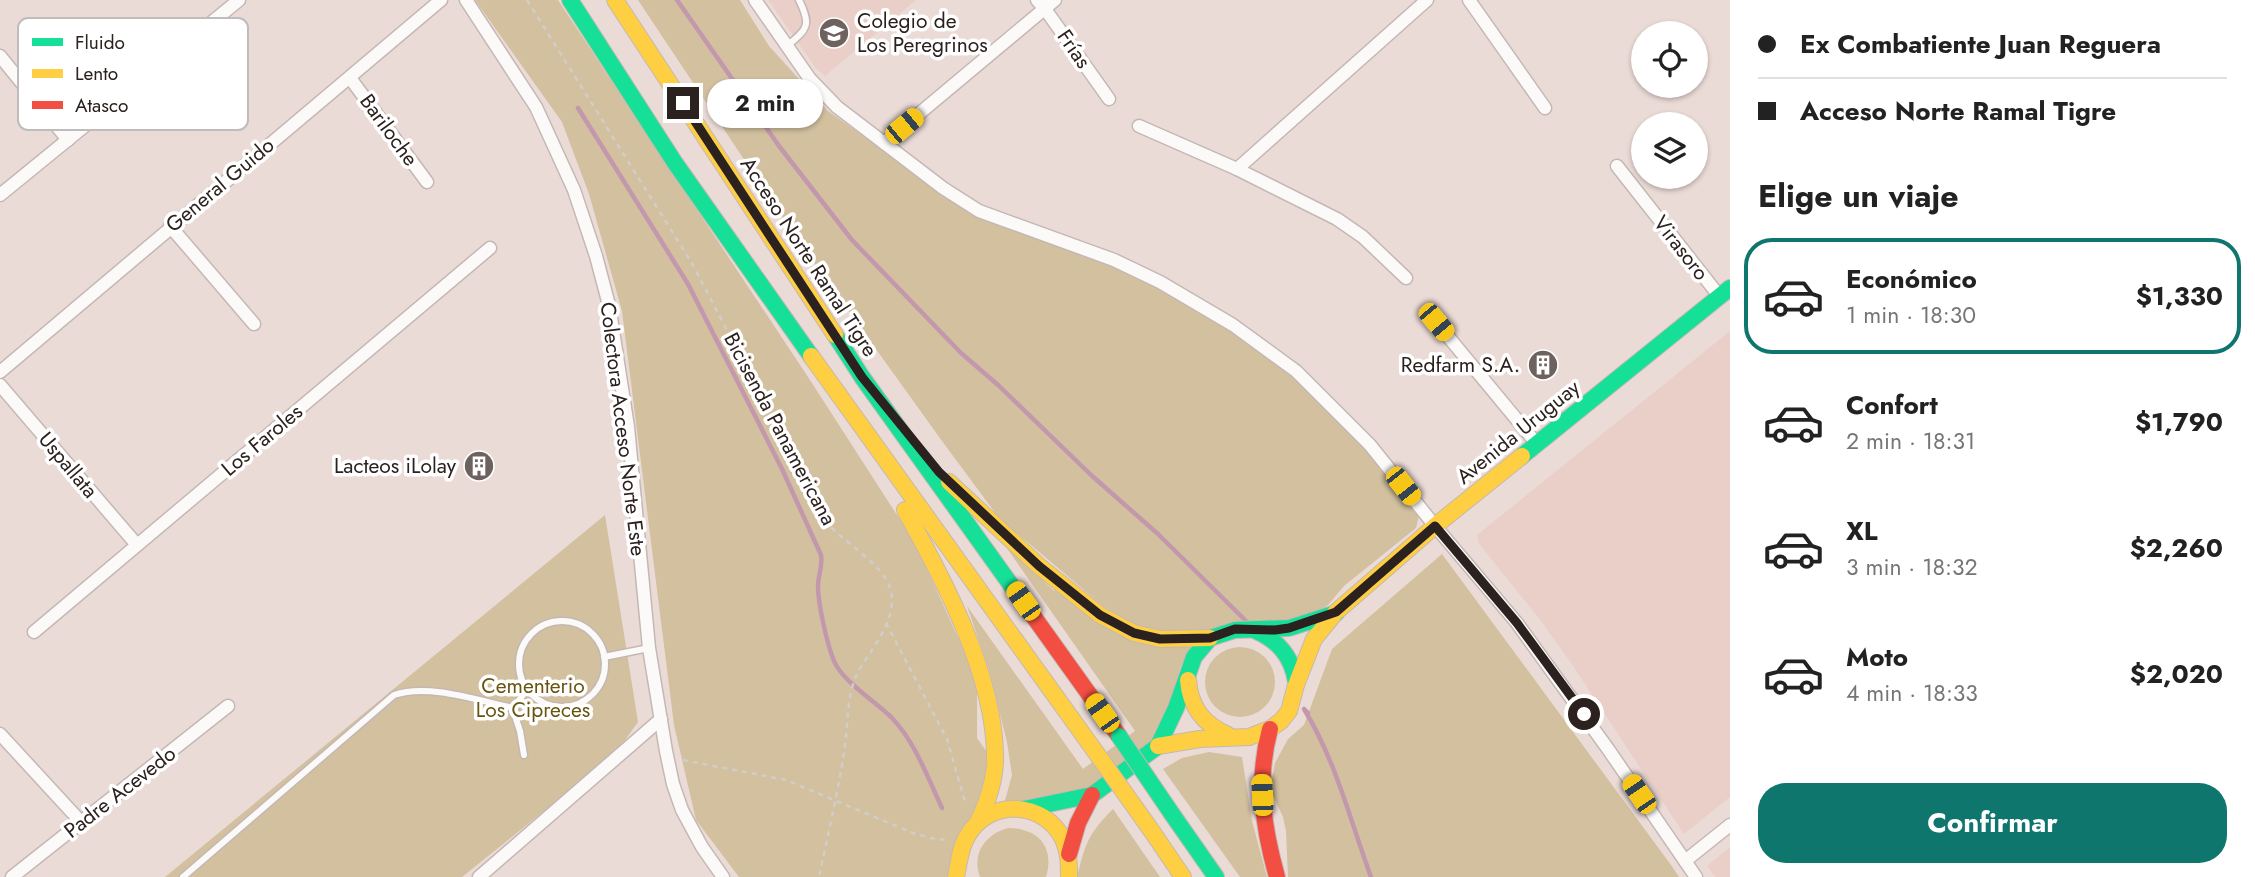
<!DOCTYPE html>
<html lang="es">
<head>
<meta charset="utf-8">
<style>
	body { margin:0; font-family:Jost,sans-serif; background:#f6f6f6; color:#222; height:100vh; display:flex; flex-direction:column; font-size:26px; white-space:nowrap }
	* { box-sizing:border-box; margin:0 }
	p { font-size:23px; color:#767676 }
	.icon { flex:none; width:38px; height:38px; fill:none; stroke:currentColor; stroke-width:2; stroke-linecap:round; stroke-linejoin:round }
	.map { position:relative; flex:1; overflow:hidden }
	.sheet { display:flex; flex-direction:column; background:#fff; width:525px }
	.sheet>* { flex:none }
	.hud { display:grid; align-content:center; height:154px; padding:0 28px; background:#fff }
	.fabs { position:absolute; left:1631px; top:21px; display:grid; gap:14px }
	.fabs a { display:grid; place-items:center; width:77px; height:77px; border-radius:50%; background:#fff; box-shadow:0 2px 5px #0004; font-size:35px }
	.end { position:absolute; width:32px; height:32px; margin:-16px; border:9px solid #2b211e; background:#fff; box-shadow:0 0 0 4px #fff }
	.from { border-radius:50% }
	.bubble { position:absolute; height:49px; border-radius:24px; background:#fff; box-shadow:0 2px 5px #0004; font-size:23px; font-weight:700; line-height:49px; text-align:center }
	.car { position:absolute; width:21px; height:42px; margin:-21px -10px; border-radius:9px; box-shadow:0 0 5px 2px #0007; background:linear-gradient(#f5c518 24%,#345 0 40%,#f5c518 0 76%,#345 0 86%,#f5c518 0) }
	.hud b { display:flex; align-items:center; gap:24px; height:66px; font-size:26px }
	.hud b+b { border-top:2px solid #e0e0e0 }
	.hud i { width:18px; height:18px; background:#222 }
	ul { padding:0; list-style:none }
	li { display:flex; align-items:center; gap:21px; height:116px; margin:0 14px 10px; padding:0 14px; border:4px solid transparent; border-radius:28px }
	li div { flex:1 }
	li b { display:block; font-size:26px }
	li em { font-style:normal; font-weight:700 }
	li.active { border-color:#0f766e }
	li>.icon { width:63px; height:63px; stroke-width:1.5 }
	h2 { padding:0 28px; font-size:32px; line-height:84px }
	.action { display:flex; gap:14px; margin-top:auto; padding:14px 28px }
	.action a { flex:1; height:80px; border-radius:28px; background:#0f766e; color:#fff; font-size:28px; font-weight:700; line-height:80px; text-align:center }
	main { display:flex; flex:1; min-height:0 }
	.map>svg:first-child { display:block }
	.built { fill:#eacfc9 }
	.green { fill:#d2c09f }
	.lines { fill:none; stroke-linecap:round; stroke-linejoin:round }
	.stream { stroke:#c398ad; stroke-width:4.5 }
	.lane-casing { stroke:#c4b8b4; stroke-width:9 }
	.street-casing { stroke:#c4b8b4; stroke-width:15 }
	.fast-casing { stroke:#c4b8b4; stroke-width:18 }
	.slow-casing { stroke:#c4b8b4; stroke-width:18 }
	.jam-casing { stroke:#c4b8b4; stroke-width:18 }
	.path { stroke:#d1cdcb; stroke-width:2.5; stroke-dasharray:5 5; stroke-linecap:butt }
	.lane { stroke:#fcfaf9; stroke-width:6 }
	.street { stroke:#fcfaf9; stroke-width:12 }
	.fast { stroke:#16e098; stroke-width:16 }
	.slow { stroke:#ffcf43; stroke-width:16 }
	.jam { stroke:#f24e42; stroke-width:16 }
	.fast-bridge-casing { stroke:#c4b8b4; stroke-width:18; stroke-linecap:butt }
	.slow-bridge-casing { stroke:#c4b8b4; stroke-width:18; stroke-linecap:butt }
	.fast-bridge { stroke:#16e098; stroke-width:16 }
	.slow-bridge { stroke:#ffcf43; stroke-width:16 }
	.route { stroke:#2b211e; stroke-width:9 }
	.labels { text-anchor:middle; stroke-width:7; stroke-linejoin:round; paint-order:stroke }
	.poi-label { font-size:21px; fill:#2b211e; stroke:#fff; text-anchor:end }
	.street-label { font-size:21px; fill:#2b211e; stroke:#fff }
	.park-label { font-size:21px; fill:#69540f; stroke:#fff }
	.key { fill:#fff; stroke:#bfbcbc; stroke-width:2 }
	.key-label { font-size:19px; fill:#2b211e }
</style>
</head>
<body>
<main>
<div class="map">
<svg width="1730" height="877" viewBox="0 0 1730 877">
	<rect width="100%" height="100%" fill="#ebdbd7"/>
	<g class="built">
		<path d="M768,0H916L825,76L815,67Z"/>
		<path d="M1730,331V797L1684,834L1571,663L1538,617L1479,544L1477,535Z"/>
		<path d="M1730,847V877H1715L1707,866Z"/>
	</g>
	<g class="green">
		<path d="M475,0H558L810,380L915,543L977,679V738L989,755L991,769L953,877H739L696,820L674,725L622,311L589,194L562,122Z"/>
		<path d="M638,0H740L769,46L828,111L978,217L1117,266L1214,318L1294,376L1331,409L1420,512L1416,528L1344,586L1328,605L1311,616L1208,634H1151L1103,606L999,518L942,441L799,242Z"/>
		<path d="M605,515L638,722L615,754L462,877H165Z"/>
		<path d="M1004,544L1053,590L1194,646L1181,666L1171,698L1149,745L1090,790L1004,804L1012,775L1007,742L989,670L967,606L1083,769L1135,731Z"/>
		<path d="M1442,554L1671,865L1679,877H1288L1286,831L1283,817L1270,789L1275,763L1288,739L1304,725L1332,649Z"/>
		<circle cx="1240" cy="682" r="35"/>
		<path d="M1209,752L1242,757L1252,821L1267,877H1240L1163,769L1182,758Z"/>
		<path d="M1113,809L1160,877H1077C1085,844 1088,834 1113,809Z"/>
		<path d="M1008,828C1038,828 1055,847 1046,877H980C971,853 986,834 1008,828Z"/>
	</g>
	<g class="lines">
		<g class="stream">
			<path d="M677,0L779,146L852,240L961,353L998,385L1091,475L1158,534L1246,621"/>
			<path d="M578,108L688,284L782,469L821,555C823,566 818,575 818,586C818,604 827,644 834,661C843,682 875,701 892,718C915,742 928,778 942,808"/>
			<path d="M1308,713L1304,709C1336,761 1350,820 1371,877"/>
		</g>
		<g class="lane-casing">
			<g id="lane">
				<path d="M787,46C807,29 812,26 799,0"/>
				<circle cx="562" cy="664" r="43"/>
				<path d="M604,657L649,648"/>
				<path d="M524,755L520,731L514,713L516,704L527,690"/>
				<path d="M183,877L394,695C429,683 479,701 514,708"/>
			</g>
		</g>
		<g class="street-casing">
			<g id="street">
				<path d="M466,0L536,107L574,190L596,256L609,305L628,427L649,648L666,751L673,784L682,810L702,847L723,877"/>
				<path d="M755,0L810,79L837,107L943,188L979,211L1114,260L1160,282L1233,325L1296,371L1370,445L1435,526L1517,623L1608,749L1696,877"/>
				<path d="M1037,0L1045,9L1109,99"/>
				<path d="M1469,0L1545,108"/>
				<path d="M0,56L68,140"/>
				<path d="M350,78L427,182"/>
				<path d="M1139,126L1237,169L1337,219L1363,237L1406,278"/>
				<path d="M884,143L1055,0"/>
				<path d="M1617,166L1720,297"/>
				<path d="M1237,169L1427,0"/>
				<path d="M0,195L239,0"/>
				<path d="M170,226L254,324"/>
				<path d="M1436,322L1537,444"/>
				<path d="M0,372L441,0"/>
				<path d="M0,385L137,545"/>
				<path d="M34,632L490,248"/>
				<path d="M0,734L81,822"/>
				<path d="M1685,861L1730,825"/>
				<path d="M12,877L228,706"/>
				<path d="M479,877L661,719"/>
			</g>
		</g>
		<g class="fast-casing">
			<g id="fast">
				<path d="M570,0L675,163L811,356"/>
				<path d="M835,335L862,377L1026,606"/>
				<path d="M1522,456L1730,288"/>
				<path d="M1256,631C1279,641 1292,657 1296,682"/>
				<path d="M1024,809L1092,795L1158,746L1176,708L1194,657L1210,638L1235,630L1289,628L1336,613"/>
				<path d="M1172,814L1216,877"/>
			</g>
		</g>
		<g class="slow-casing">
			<g id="slow">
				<path d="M615,0L835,335"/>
				<path d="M811,356L1097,754"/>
				<path d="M949,482L1039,566L1100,615L1134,633L1160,639L1210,638"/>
				<path d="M905,510C944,580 994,674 995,755C996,779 988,801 978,822"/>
				<path d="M1188,680C1190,707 1203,724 1228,735"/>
				<path d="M1158,746L1200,739L1249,737L1270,729L1281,721L1289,711L1296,685L1314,639L1336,612L1435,526L1522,456"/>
				<path d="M1151,830L1183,877"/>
				<path d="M956,877C959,863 960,847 968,835C990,798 1044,801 1063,839C1069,852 1069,864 1069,877"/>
			</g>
		</g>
		<g class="jam-casing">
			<g id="jam">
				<path d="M1026,606L1119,736"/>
				<path d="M1270,729C1256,780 1263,827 1277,877"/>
				<path d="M1069,854L1078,823L1092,795"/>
			</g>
		</g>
		<g class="path">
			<path d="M527,0L693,265L827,523C844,543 882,563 890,588C900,620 869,650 856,676C847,697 848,723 845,745C839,789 828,833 819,877"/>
			<path d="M886,623L947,739L965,802"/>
			<path d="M683,760L786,780L913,833L930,838L946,840"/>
		</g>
		<use href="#lane" class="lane"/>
		<use href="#street" class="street"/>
		<use href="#fast" class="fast"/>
		<use href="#slow" class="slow"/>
		<use href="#jam" class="jam"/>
		<g class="fast-bridge-casing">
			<path id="fast-bridge" d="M1119,736L1172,814"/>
		</g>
		<g class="slow-bridge-casing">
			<path id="slow-bridge" d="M1097,754L1151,830"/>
		</g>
		<use href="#fast-bridge" class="fast-bridge"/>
		<use href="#slow-bridge" class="slow-bridge"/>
	</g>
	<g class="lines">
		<path class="route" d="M683,103L862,377L939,472L1039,566L1100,615L1134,633L1160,639L1210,638L1235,629L1275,630L1289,628L1336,612L1435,526L1517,623L1584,714"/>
	</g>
	<defs>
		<g id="school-disc" transform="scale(1.575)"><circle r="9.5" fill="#6e625f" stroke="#fff"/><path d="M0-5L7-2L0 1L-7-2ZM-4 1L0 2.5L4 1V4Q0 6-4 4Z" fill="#fff"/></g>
		<g id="building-disc" transform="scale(1.575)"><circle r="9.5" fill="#6e625f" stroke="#fff"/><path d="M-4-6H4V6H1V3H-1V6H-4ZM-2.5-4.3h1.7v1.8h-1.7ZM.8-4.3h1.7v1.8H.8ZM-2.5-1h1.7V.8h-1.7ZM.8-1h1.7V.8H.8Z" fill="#fff"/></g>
	</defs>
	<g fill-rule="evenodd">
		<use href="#school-disc" x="834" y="33"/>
		<use href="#building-disc" x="1543" y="365"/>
		<use href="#building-disc" x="479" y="466"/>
	</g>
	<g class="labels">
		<g class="poi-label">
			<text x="857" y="28" text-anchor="start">Colegio de<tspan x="857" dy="24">Los Peregrinos</tspan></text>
			<text x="1520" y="372">Redfarm S.A.</text>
			<text x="456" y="473">Lacteos iLolay</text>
		</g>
		<g class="street-label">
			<text transform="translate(1074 49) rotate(55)" y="7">Frías</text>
			<text transform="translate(389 130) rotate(54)" y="7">Bariloche</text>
			<text transform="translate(220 185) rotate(-40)" y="7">General Guido</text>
			<text transform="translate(1681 248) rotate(52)" y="7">Virasoro</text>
			<text transform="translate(809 257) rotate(57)" y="7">Acceso Norte Ramal Tigre</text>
			<text transform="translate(623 429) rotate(83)" y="7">Colectora Acceso Norte Este</text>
			<text transform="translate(780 429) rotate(62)" y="7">Bicisenda Panamericana</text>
			<text transform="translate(1518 432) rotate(-39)" y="7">Avenida Uruguay</text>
			<text transform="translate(262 440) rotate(-40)" y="7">Los Faroles</text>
			<text transform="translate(68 465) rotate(50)" y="7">Uspallata</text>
			<text transform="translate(120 792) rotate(-38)" y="7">Padre Acevedo</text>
		</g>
		<g class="park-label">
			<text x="533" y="693">Cementerio<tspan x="533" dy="24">Los Cipreces</tspan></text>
		</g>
	</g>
	<rect x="18" y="18" width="230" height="112" rx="10" class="key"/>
	<rect x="32" y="38" width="31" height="8" fill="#16e098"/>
	<rect x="32" y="69" width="31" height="9" fill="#ffcf43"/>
	<rect x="32" y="101" width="31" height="8" fill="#f24e42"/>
	<g class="key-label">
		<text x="75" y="49">Fluido</text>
		<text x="75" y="80">Lento</text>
		<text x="75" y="112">Atasco</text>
	</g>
</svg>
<div class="fabs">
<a><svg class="icon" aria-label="locate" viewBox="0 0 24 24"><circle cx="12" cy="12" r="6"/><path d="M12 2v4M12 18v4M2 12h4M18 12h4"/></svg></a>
<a><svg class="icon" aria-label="layers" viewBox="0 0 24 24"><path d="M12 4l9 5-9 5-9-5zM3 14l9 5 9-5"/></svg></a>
</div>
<i class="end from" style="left:1584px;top:714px"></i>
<i class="end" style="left:683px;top:103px"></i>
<div class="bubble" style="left:707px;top:79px;width:116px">2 min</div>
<i class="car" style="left:904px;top:126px;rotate:50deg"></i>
<i class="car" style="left:1436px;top:322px;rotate:140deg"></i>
<i class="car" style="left:1403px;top:486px;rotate:142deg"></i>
<i class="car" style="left:1023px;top:601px;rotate:325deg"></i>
<i class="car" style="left:1102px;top:713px;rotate:325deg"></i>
<i class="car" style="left:1639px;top:794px;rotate:326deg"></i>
<i class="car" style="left:1262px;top:795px;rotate:357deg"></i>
</div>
<section class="sheet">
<div class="hud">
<b><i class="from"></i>Ex Combatiente Juan Reguera</b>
<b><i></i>Acceso Norte Ramal Tigre</b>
</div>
<h2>Elige un viaje</h2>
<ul>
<li class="active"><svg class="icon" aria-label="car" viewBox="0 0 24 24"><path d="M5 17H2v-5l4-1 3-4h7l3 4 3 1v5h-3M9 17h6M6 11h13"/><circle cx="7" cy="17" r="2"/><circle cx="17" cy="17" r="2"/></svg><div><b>Económico</b><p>1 min · 18:30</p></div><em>$1,330</em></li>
<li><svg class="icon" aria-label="car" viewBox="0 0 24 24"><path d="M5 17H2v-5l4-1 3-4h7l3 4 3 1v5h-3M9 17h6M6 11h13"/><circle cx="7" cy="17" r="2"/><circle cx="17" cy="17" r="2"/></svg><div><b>Confort</b><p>2 min · 18:31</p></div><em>$1,790</em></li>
<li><svg class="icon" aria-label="car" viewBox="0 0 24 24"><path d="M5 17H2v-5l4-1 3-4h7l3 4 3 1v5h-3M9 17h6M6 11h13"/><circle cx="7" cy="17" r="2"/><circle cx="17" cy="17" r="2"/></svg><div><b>XL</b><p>3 min · 18:32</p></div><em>$2,260</em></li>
<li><svg class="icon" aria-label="car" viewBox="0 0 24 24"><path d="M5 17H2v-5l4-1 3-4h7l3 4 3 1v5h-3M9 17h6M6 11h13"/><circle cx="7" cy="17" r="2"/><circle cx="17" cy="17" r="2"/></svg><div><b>Moto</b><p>4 min · 18:33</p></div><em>$2,020</em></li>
</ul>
<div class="action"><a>Confirmar</a></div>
</section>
</main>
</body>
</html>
